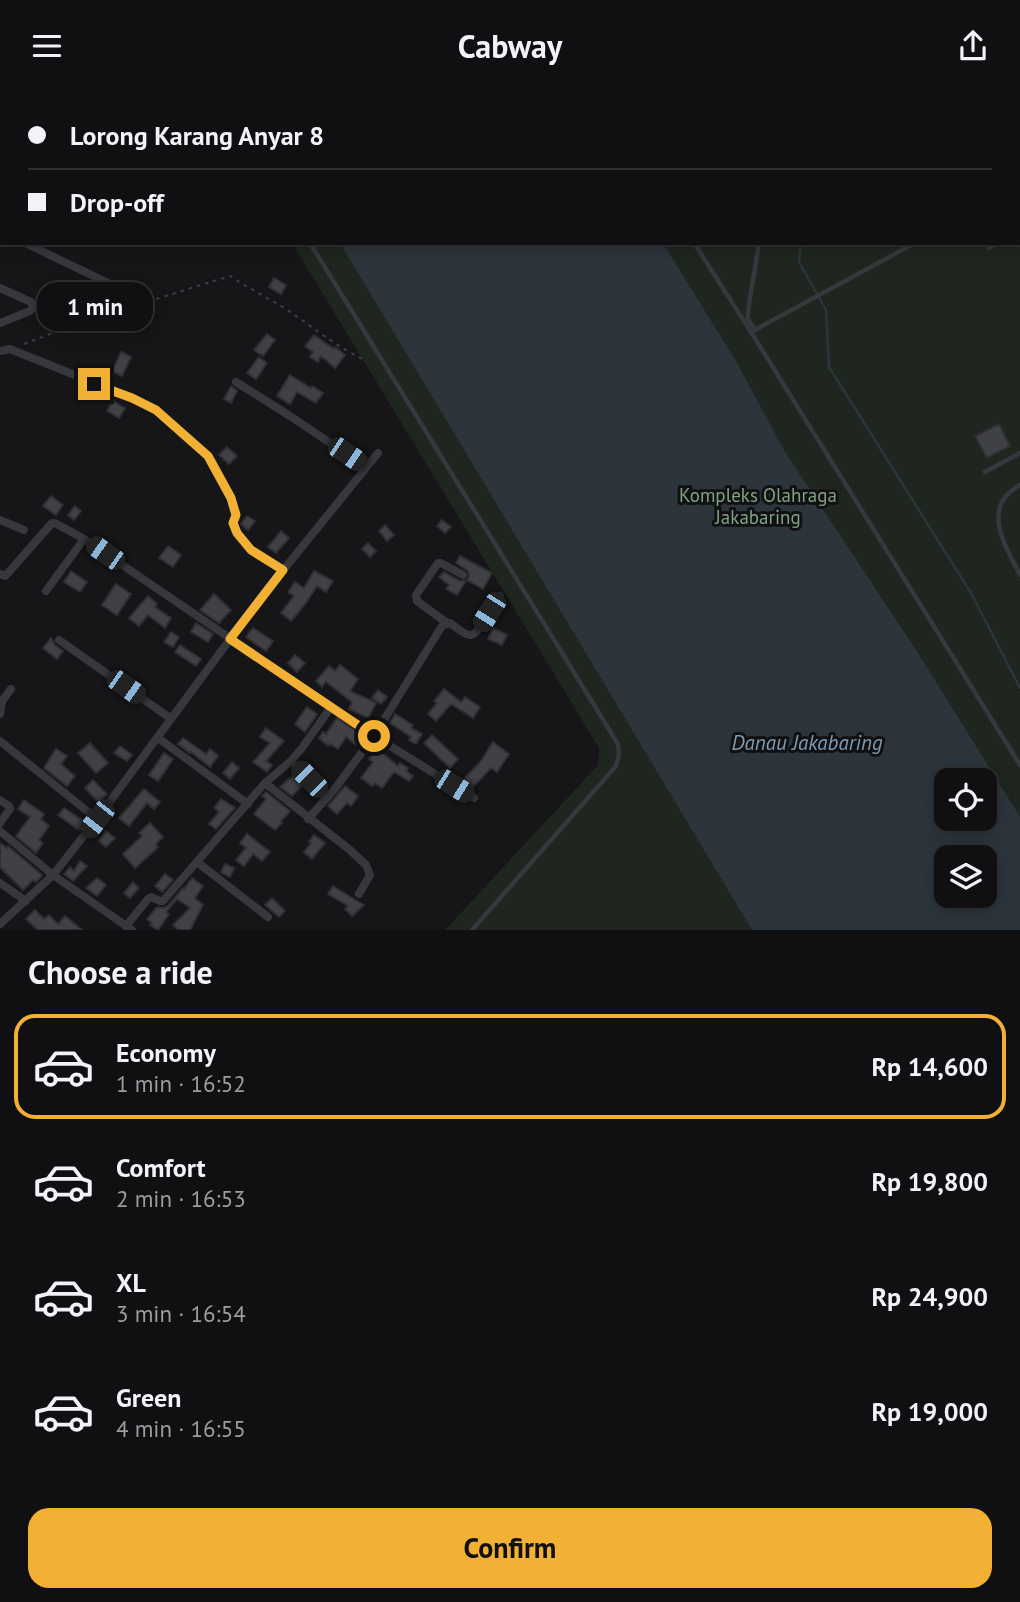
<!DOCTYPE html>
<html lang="en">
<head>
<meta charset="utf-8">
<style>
	body { margin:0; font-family:"PT Sans",sans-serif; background:#19191b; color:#f1f3f6; height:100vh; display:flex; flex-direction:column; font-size:26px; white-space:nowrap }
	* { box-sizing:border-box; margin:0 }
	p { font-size:23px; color:#9c9d9f }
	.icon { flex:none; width:38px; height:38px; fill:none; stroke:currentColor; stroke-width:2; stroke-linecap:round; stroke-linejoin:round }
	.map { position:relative; height:839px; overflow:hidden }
	.details { display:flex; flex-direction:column; background:#101012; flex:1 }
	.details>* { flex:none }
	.guide { position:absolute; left:0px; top:0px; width:1020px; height:154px; box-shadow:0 4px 18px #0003,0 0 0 2px #303032; display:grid; align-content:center; height:154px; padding:0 28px; background:#101012 }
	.buttons { position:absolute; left:934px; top:677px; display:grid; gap:14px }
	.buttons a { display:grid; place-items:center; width:63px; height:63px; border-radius:14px; background:#101012; box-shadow:0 4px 18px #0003,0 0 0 2px #303032; font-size:35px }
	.end { position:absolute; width:32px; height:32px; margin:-16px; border:9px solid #f2b134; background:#111; box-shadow:0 0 0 4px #111 }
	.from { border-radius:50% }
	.bubble { position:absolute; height:49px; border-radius:21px; background:#101012; box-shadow:0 4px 18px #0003,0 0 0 2px #303032; font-size:23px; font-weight:600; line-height:49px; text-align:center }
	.car { position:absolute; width:21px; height:42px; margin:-21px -10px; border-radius:9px; box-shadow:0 0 5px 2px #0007; background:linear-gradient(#222 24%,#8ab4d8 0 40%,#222 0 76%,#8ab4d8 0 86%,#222 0) }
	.guide b { display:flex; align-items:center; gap:24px; height:66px; font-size:26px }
	.guide b+b { border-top:2px solid #303032 }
	.guide i { width:18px; height:18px; background:#f1f3f6 }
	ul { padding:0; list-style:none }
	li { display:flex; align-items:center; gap:21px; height:105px; margin:0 14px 10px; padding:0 14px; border:4px solid transparent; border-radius:21px }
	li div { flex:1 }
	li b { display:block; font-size:26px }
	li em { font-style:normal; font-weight:600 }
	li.active { border-color:#f2b134 }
	li>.icon { width:63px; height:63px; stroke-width:1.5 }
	h2 { padding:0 28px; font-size:32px; line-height:84px }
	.button { display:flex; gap:14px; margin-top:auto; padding:14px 28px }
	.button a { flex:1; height:80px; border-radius:21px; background:#f2b134; color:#111; font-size:28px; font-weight:600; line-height:80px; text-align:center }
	header { display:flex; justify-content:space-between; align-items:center; height:91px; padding:0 28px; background:#101012; font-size:32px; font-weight:600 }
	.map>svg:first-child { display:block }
	.green { fill:#1e261f; fill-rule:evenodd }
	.water { fill:#2c353c; fill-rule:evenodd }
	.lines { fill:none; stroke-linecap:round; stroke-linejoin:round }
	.stream { stroke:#2c353c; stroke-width:2.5 }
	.building { fill:#404145; stroke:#303034; stroke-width:2 }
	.path { stroke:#3d3f44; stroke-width:2; stroke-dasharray:3.5 5; stroke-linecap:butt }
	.service { stroke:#37383d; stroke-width:4.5 }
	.minor { stroke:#37383d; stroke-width:8 }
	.route { stroke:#f2b134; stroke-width:9 }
	.labels { text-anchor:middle; stroke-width:6; stroke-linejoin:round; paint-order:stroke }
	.park-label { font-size:19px; fill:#7fa381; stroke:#111113 }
	.water-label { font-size:21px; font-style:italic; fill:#7f9bb3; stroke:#111113 }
</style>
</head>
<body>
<header><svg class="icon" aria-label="menu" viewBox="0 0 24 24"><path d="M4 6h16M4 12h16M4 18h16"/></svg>Cabway<svg class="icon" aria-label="share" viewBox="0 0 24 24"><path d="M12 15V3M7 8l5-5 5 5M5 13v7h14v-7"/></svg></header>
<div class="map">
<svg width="1020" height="839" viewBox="0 0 1020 839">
	<rect width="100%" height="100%" fill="#161618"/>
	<path class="green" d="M199,0H1020V839H445L598,674L599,657L292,152H1018V2H200ZM947,690H985V728H947ZM947,766H985V805H947Z"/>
	<g class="water">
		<path d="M248,0H569L570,2H249Z"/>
		<path d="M340,152H663L737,272L785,361L918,562L1020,726V839H752ZM947,690H985V728H947ZM947,766H985V805H947Z"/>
	</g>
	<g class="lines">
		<g class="stream">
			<path d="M851,2L852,0"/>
			<path d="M801,152L799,171L826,219L829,276L971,502L1020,597"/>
		</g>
	</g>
	<g class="building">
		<path d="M274,187L286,194L281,203L269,196Z"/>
		<path d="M72,209L80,211L76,227L68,225Z"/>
		<path d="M267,243L275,249L263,265L254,259Z"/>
		<path d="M314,244L334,258L335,256L345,264L335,277L321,265L318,271L310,266L313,261L305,255Z"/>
		<path d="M121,261L131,266L122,285L112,280Z"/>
		<path d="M259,266L267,272L256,288L247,282Z"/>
		<path d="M290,284L311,297L312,295L323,302L316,312L297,301L290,313L277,305Z"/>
		<path d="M231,295L237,300L231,312L224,308Z"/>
		<path d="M113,310L125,317L119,327L107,320Z"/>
		<path d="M999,333L1010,355L987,367L975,345Z"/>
		<path d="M227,356L237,365L229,373L219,364Z"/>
		<path d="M51,405L63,414L56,424L43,415Z"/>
		<path d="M75,415L81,420L74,429L68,424Z"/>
		<path d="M247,425L255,430L248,439L241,433Z"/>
		<path d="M442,429L451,436L445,442L437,435Z"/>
		<path d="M385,434L394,444L387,450L379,440Z"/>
		<path d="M281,440L289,447L276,462L268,456Z"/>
		<path d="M368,452L376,460L370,466L362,458Z"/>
		<path d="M168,455L181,464L173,476L159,467Z"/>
		<path d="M460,465L492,482L483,498L467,489L469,485L468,480L456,472Z"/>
		<path d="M71,480L87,491L80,501L64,491Z"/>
		<path d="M314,480L333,490L326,501L317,495L306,512L291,530L281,522L294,505L288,501L295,491L304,497Z"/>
		<path d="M444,481L460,490H466L457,504L446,498L449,494L439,486Z"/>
		<path d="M116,493L131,503L117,524L102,514Z"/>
		<path d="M214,503L231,519L219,532L200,519Z"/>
		<path d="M148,505L157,513L155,516L171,527L165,537L148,524L139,535L129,527Z"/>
		<path d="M196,532L213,543L208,551L191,541Z"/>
		<path d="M253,537L273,550L266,560L246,546Z"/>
		<path d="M493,537L507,544L502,554L488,548Z"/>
		<path d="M171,541L179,546L173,556L164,551Z"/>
		<path d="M51,547L55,554L63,560L57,568L43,557Z"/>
		<path d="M180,554L201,568L196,575L175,561Z"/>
		<path d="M295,564L305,572L297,581L288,572Z"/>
		<path d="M340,574L358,588L350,600L376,612L368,627L349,618L352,611L326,591L322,596L316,590L329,575L335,580Z"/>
		<path d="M444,598L461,611L465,606L480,616L473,627L451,613L436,630L428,623L437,612L434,610Z"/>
		<path d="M378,599L387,606L381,613L372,607Z"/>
		<path d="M307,616L317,623L305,641L295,633Z"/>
		<path d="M395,623L413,634L411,637L422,643L416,653L409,649L411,646L390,632Z"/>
		<path d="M337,627L364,646L358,655L346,646L338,658L330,653L328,655L319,647L323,641L326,643Z"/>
		<path d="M266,637L284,650L266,670L272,674L267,681L253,671L270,652L260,646Z"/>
		<path d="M432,644L458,668L450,677L424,652Z"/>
		<path d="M183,647L206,663L210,658L218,665L210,676L191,661L190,662L178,653Z"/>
		<path d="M493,651L509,663L497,681L491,677L472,697L463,689L481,670Z"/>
		<path d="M90,652L108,672L96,682L78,662Z"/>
		<path d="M120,655L132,664L127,670L114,662Z"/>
		<path d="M376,657L398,675L400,672L408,677L406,680L413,685L409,690L394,681L382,697L375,692L372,695L361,687L373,671L369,668Z"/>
		<path d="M56,658L67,665L61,673L75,685L67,695L44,677Z"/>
		<path d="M164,662L173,668L158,690L149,684Z"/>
		<path d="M232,671L239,677L230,688L223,682Z"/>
		<path d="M295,683L304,693L292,705L280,696Z"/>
		<path d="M93,689L107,703L99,712L85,697Z"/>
		<path d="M345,695L358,705L351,715L347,712L337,723L328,715Z"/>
		<path d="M144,698L160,711L154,718L147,712L129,735L119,727Z"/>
		<path d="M266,701L290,720L281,730L282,732L275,739L254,723L266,708L262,705Z"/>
		<path d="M221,708L235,717L216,738L209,733L219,721L214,717Z"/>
		<path d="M24,709L44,723L41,728L49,735L39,749L43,752L36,762L16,745L30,726L18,718Z"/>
		<path d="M64,717L85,731L79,739L58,724Z"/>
		<path d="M150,732L163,746L156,753L158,756L135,777L123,763L141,746L142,744L139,742Z"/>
		<path d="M106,740L115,747L106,756L99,750Z"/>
		<path d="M247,743L270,761L262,770L253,763L244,775L236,769L246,757L240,752Z"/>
		<path d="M314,744L325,752L312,768L304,761L311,752L309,751Z"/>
		<path d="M0,752L7,757L8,755L42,784L39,788L36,791L33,789L23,799L0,776Z"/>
		<path d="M80,770L87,775L73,790L64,783L70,776L74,780Z"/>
		<path d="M225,773L234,777L230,786L221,781Z"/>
		<path d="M165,783L173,789L162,801L155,795Z"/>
		<path d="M97,787L106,794L97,805L86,797Z"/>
		<path d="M192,787L203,795L195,807L203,814L190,839H178L173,834L190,817L177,808L166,821L169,823L158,839L150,834L152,832L147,828L157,816L163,817L168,815L183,797L184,798Z"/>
		<path d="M133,791L139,797L130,807L124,802Z"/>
		<path d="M333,795L357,810L364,814L352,825L345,818L348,815L328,803Z"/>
		<path d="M272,807L285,820L279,826L265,814Z"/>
		<path d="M35,819L44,828L49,824L58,833L65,825L82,839H38L26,828Z"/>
	</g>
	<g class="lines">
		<g class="path">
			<path d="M140,213L230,185C251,199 275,210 296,225C318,240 340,258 365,269"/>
			<path d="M24,253L68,236L134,214"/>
		</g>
		<g class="service">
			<path d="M216,0L217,2"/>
			<path d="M596,0L597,2"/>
			<path d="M795,2V0"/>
			<path d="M1018,95H1020"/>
			<path d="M1018,141L1020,140"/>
			<path d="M310,152L618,653L619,664L616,675L472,839"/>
			<path d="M694,152L751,241L1020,674"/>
			<path d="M989,157L997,152"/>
			<path d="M755,239L748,228V220L759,152"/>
			<path d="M751,241L915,152"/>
			<path d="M985,381L1020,362"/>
			<path d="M1020,394C980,416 1005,454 1020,484"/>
		</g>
		<g class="minor">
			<path d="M134,2V0"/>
			<path d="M0,141L2,142"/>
			<path d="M25,152L135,205"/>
			<path d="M0,197L31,211L33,216L30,220L0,232"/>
			<path d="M0,260L10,258L132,307L156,319L208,365L231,407L236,424L233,432L237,442L251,459L283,479"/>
			<path d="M236,291L290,325L366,376"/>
			<path d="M0,429L24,439"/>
			<path d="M0,483L5,485L8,482L52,432H55L84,448L374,645L474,707"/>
			<path d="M46,500L84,448"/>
			<path d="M447,532L417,510L416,504L438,472H441L463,484"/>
			<path d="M59,549L170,627"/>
			<path d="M0,623L2,610L11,598"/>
			<path d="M158,647L248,713"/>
			<path d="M0,650L97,728"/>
			<path d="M291,670L327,707"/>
			<path d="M265,692L350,759L366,774L370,784L359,803"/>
			<path d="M0,709L9,715L10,718L0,732"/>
			<path d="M308,728L337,695L374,645L442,535L450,532C455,535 465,545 471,544C480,542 495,513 500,505"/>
			<path d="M0,740L53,784L132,839"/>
			<path d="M197,771L268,826"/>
			<path d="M0,792L26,810"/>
			<path d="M0,833L53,784L97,728L259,509L378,362"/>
			<path d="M126,835L148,808L151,806L160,810H163L265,692L291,670L302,657L331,616"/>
		</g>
	</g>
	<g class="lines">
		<path class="route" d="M94,293L132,307L156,319L208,365L231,407L236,424L233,432L237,442L251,459L283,479L230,548L374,645"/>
	</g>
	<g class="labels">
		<g class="park-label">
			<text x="758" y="411">Kompleks Olahraga<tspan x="758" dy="22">Jakabaring</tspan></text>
		</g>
		<g class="water-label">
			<text x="807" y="659">Danau Jakabaring</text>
		</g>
	</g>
</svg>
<div class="buttons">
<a><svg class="icon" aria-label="locate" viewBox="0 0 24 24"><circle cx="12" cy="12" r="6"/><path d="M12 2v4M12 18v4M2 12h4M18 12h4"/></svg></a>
<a><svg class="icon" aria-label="layers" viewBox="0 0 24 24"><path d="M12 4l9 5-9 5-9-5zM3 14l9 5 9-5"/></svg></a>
</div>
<i class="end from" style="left:374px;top:645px"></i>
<i class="end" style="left:94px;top:293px"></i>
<div class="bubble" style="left:37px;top:191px;width:116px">1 min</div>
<i class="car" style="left:347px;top:363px;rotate:124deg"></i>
<i class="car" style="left:105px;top:462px;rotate:305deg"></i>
<i class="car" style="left:489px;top:521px;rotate:212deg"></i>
<i class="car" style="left:126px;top:596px;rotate:125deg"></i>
<i class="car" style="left:309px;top:688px;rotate:315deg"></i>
<i class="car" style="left:454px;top:695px;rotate:122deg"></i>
<i class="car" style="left:97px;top:728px;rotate:218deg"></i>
<div class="guide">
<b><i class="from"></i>Lorong Karang Anyar 8</b>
<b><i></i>Drop-off</b>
</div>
</div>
<section class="details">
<h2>Choose a ride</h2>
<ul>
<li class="active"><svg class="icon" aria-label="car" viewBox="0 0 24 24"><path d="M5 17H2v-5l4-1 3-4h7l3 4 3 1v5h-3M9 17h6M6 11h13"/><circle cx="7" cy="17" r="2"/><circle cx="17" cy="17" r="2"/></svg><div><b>Economy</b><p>1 min · 16:52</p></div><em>Rp 14,600</em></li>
<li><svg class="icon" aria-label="car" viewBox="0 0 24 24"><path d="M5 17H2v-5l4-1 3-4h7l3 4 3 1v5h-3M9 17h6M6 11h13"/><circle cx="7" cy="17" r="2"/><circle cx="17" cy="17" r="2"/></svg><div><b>Comfort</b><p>2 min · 16:53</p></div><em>Rp 19,800</em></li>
<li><svg class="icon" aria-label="car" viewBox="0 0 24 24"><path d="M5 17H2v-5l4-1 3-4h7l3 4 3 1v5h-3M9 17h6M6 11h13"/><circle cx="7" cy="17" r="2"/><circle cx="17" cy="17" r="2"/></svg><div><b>XL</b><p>3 min · 16:54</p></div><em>Rp 24,900</em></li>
<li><svg class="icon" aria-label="car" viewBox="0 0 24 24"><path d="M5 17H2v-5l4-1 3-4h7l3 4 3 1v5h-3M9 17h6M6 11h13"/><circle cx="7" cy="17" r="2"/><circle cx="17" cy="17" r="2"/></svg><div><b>Green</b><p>4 min · 16:55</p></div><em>Rp 19,000</em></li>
</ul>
<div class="button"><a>Confirm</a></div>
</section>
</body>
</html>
